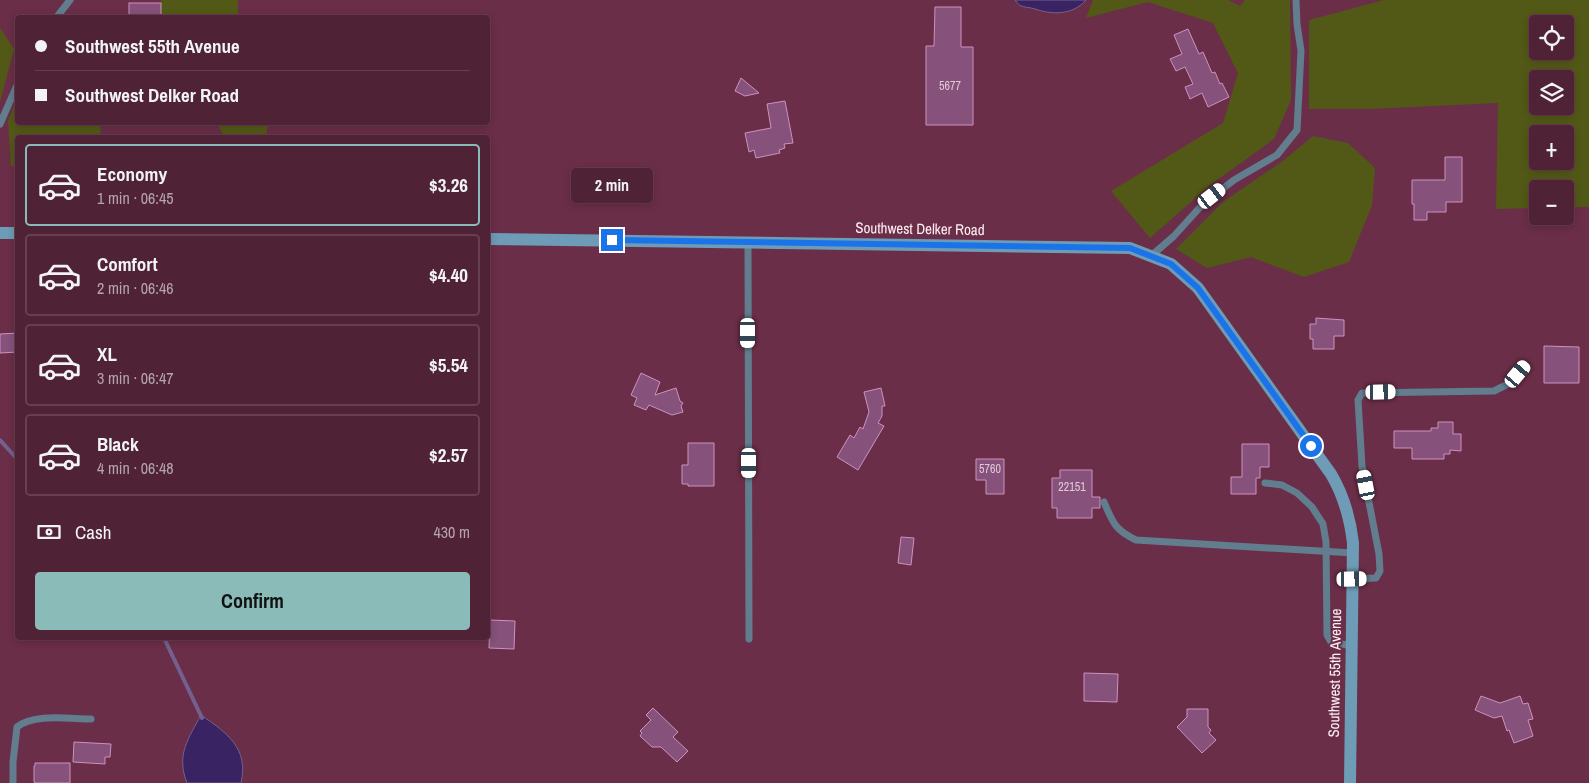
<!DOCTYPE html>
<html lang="en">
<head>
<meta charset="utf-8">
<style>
	body { margin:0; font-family:"Archivo Narrow",sans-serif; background:#5a2f42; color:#f1f3f6; height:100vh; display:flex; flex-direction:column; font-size:19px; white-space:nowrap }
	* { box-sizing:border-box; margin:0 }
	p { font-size:16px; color:#b4a4ad }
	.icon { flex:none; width:28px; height:28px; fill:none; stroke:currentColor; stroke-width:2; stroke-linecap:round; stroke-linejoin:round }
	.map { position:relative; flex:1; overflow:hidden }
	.details { position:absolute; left:15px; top:135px; width:475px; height:505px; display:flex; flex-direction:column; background:#502236; border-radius:5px; box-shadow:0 2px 8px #0003,0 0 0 1px #673f51 }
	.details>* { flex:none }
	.guide { position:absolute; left:15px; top:15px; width:475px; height:110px; border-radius:5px; box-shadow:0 2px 8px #0003,0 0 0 1px #673f51; display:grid; align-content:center; height:110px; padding:0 20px; background:#502236 }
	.controls { position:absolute; left:1529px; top:15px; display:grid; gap:10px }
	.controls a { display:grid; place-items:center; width:45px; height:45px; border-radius:5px; background:#502236; box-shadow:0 2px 8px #0003,0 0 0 1px #673f51; font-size:25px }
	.end { position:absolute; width:22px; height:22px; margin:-11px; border:6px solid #1a73e8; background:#fff; box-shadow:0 0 0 2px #fff }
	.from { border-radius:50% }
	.bubble { position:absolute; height:35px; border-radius:5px; background:#502236; box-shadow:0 2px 8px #0003,0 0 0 1px #673f51; font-size:16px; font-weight:700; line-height:35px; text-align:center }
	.car { position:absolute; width:15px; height:30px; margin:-15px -8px; border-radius:6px; box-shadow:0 0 4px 1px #0007; background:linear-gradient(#fff 24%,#345 0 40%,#fff 0 76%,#345 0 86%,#fff 0) }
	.guide b { display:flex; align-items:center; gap:18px; height:48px; font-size:19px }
	.guide b+b { border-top:1px solid #673f51 }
	.guide i { width:12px; height:12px; background:#f1f3f6 }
	ul { padding:9px 0 0; list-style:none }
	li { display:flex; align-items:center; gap:15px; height:82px; margin:0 10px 8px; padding:0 10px; border:2px solid #673f51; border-radius:5px }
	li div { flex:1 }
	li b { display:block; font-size:19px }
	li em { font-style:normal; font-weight:700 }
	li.active { border-color:#8bbbb9 }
	li>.icon { width:45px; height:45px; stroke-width:1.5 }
	.pay { display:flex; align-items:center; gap:12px; height:55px; padding:0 20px; font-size:19px }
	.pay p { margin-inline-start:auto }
	.primary-button { display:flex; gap:10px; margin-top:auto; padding:10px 20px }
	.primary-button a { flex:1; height:58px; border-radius:5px; background:#8bbbb9; color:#111; font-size:20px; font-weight:700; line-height:58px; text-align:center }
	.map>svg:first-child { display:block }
	.green { fill:#525916; fill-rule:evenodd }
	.water { fill:#392363; stroke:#74608e }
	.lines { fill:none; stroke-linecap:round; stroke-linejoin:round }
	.stream { stroke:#74608e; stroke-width:4 }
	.building { fill:#86517b; stroke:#cd92bf }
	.lane { stroke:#617d8e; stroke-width:7 }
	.secondary { stroke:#6e9bb5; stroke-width:12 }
	.route { stroke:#1a73e8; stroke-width:6 }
	.labels { text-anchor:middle; stroke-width:4; stroke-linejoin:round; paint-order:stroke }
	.number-label { font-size:12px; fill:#e1c8d6 }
	.street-label { font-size:15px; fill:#ffeff4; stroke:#6b2e48 }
</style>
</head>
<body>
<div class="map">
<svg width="1589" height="783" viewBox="0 0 1589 783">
	<rect width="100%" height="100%" fill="#6b2e48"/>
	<g class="green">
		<rect x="161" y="0" width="77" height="17"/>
		<path d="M1093,0H1228L1240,6L1245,0H1290L1291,100L1274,139L1209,186L1150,238L1111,191L1223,123L1238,73L1213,23L1148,2L1086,18Z"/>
		<path d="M1384,0H1589V207H1565V189H1538L1537,208L1496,209L1498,103L1369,109H1309V20ZM1538,24H1565V51H1538ZM1538,79H1565V106H1538ZM1538,134H1565V161H1538Z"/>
		<path d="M0,28L14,49L0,102Z"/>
		<path d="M17,97L18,122L100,123L101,136L18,138L17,167L11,166L8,121Z"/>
		<path d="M217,123H268L266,137H224Z"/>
		<path d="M1313,136L1348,143L1375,168L1372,205L1349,262L1304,277L1251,257L1207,268L1176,249L1223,202L1284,160Z"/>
	</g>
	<g class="water">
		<path d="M1015,0H1086C1073,15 1053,15 1035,9C1026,6 1021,9 1015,0Z"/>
		<path d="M201,715C227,733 249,748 241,783H187C176,755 188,739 201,715Z"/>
	</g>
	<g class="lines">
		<g class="stream">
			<path d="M0,440L18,460"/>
			<path d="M164,638L202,718"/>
		</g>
	</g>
	<g class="building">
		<rect x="129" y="3" width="32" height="15"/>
		<path d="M935,7H961V47H973V125H926V46H934Z"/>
		<path d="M1188,29L1199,54L1203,52L1212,73L1215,72L1220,84L1222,83L1229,97L1208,107L1202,93L1190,99L1185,87L1193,84L1185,67L1176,71L1170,59L1182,54L1174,35Z"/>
		<path d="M741,78L759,93L745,96L735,91Z"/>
		<path d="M785,101L793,143L784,144L785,148L779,150L780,153L756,158L754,150L749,152L745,133L771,128L767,104Z"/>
		<path d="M1445,157H1462V202H1446V212H1427V220H1414V204H1412V180H1445Z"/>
		<path d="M1316,318L1344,320V336H1334V349H1313V339H1310V324H1316Z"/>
		<path d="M18,333V352L0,353V334Z"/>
		<path d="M1544,346L1579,347V383H1544Z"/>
		<path d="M641,373L660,382L655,395L676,388L680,401L683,403L681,406L683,412L672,415L649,405L646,410L634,405L637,398L631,395Z"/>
		<path d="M881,388L885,406H882V416L878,423L884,426L858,470L837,457L850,435L854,438L860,427L863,429L869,412L864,392Z"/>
		<path d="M1438,422H1453V434H1461V451L1450,450V454H1444V459H1412V448H1394V431H1431V428H1438Z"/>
		<path d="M688,443H714V486H688V484H682V465H688Z"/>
		<path d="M1242,444H1269V467H1260V478H1256V494H1231V477H1242Z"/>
		<path d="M976,459H1004V494H986V480H976Z"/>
		<path d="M1060,470H1092V497H1100V508H1092V518H1057V508H1052V478H1060Z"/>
		<path d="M901,537L914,538L911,565L898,563Z"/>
		<path d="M490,620L515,621L514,649L489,648Z"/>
		<path d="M1084,673L1118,674L1117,702L1084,701Z"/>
		<path d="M1481,696L1500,703L1520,696L1523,704L1528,703L1533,719L1528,720L1533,736L1514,743L1509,730L1507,731L1502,716L1494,718L1475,710Z"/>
		<path d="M653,708L678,732L673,737L688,751L677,762L661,747H652L640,736L642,733L640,731L651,720L646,715Z"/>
		<path d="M1187,709H1208V727L1211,730L1209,733L1216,740L1202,753L1177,727L1187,717Z"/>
		<path d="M74,742L111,744L110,757H105V764L73,762Z"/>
		<path d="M35,763H70V783H35L34,782V766H35Z"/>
	</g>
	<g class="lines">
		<g class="lane">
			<path d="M56,18L70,0"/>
			<path d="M0,124L18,83"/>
			<path d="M748,242L749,639"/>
			<path d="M1151,256L1174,236L1202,205L1234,180L1277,155L1297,130L1301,51L1297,24L1296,0"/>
			<path d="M1265,483L1282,485L1297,493L1312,507L1323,524L1326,542L1327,635L1331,642L1352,646"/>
			<path d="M1104,502C1113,523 1115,530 1136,540L1353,553"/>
			<path d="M1352,579L1376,578L1380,571L1379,554L1362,466L1358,400L1362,393L1494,391L1512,382L1525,367"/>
			<path d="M13,783V762L17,727C34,713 70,719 91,719"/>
		</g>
		<g class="secondary">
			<path d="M0,233H18"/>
			<path d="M488,239L1130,248L1171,264L1198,288L1331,474C1344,496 1350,517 1353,543L1350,783"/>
		</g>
	</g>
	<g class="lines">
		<path class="route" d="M612,240L1130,248L1171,264L1198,288L1311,446"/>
	</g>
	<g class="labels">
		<g class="number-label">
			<text x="950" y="90">5677</text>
			<text x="990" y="473">5760</text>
			<text x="1072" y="491">22151</text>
		</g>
		<g class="street-label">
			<text transform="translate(920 229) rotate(1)" y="5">Southwest Delker Road</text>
			<text transform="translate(1335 673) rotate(-89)" y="5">Southwest 55th Avenue</text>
		</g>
	</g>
</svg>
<div class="controls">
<a><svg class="icon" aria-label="locate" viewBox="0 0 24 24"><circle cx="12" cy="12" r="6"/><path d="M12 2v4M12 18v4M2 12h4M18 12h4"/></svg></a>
<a><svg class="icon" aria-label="layers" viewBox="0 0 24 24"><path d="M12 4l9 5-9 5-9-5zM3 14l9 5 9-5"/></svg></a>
<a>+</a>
<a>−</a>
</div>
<i class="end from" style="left:1311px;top:446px"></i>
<i class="end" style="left:612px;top:240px"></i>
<div class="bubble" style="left:571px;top:168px;width:82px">2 min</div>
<i class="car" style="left:1212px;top:196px;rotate:52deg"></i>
<i class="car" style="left:748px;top:333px;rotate:180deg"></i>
<i class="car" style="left:1518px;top:374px;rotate:40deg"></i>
<i class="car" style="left:1381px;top:392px;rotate:89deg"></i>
<i class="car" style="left:749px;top:463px;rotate:180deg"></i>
<i class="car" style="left:1366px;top:485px;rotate:349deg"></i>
<i class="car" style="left:1352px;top:579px;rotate:89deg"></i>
<div class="guide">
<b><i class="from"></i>Southwest 55th Avenue</b>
<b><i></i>Southwest Delker Road</b>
</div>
<section class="details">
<ul>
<li class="active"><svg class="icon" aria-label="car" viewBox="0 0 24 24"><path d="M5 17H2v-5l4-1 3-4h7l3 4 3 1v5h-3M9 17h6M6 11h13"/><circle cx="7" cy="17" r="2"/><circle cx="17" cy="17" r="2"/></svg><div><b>Economy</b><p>1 min · 06:45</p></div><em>$3.26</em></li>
<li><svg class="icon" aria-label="car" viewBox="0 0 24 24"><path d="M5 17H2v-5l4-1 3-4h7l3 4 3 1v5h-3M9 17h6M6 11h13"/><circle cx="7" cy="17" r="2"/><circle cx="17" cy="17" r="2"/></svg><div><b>Comfort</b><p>2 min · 06:46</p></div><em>$4.40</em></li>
<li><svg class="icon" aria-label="car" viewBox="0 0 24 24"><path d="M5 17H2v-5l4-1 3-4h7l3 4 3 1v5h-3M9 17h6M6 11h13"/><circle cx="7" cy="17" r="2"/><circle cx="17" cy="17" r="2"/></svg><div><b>XL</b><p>3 min · 06:47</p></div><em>$5.54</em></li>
<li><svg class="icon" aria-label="car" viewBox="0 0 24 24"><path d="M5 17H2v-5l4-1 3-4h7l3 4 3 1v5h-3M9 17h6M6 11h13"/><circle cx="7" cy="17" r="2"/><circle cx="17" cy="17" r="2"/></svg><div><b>Black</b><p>4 min · 06:48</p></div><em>$2.57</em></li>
</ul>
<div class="pay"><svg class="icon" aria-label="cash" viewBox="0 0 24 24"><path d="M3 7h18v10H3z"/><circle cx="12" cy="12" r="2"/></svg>Cash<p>430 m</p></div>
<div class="primary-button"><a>Confirm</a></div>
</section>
</div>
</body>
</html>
